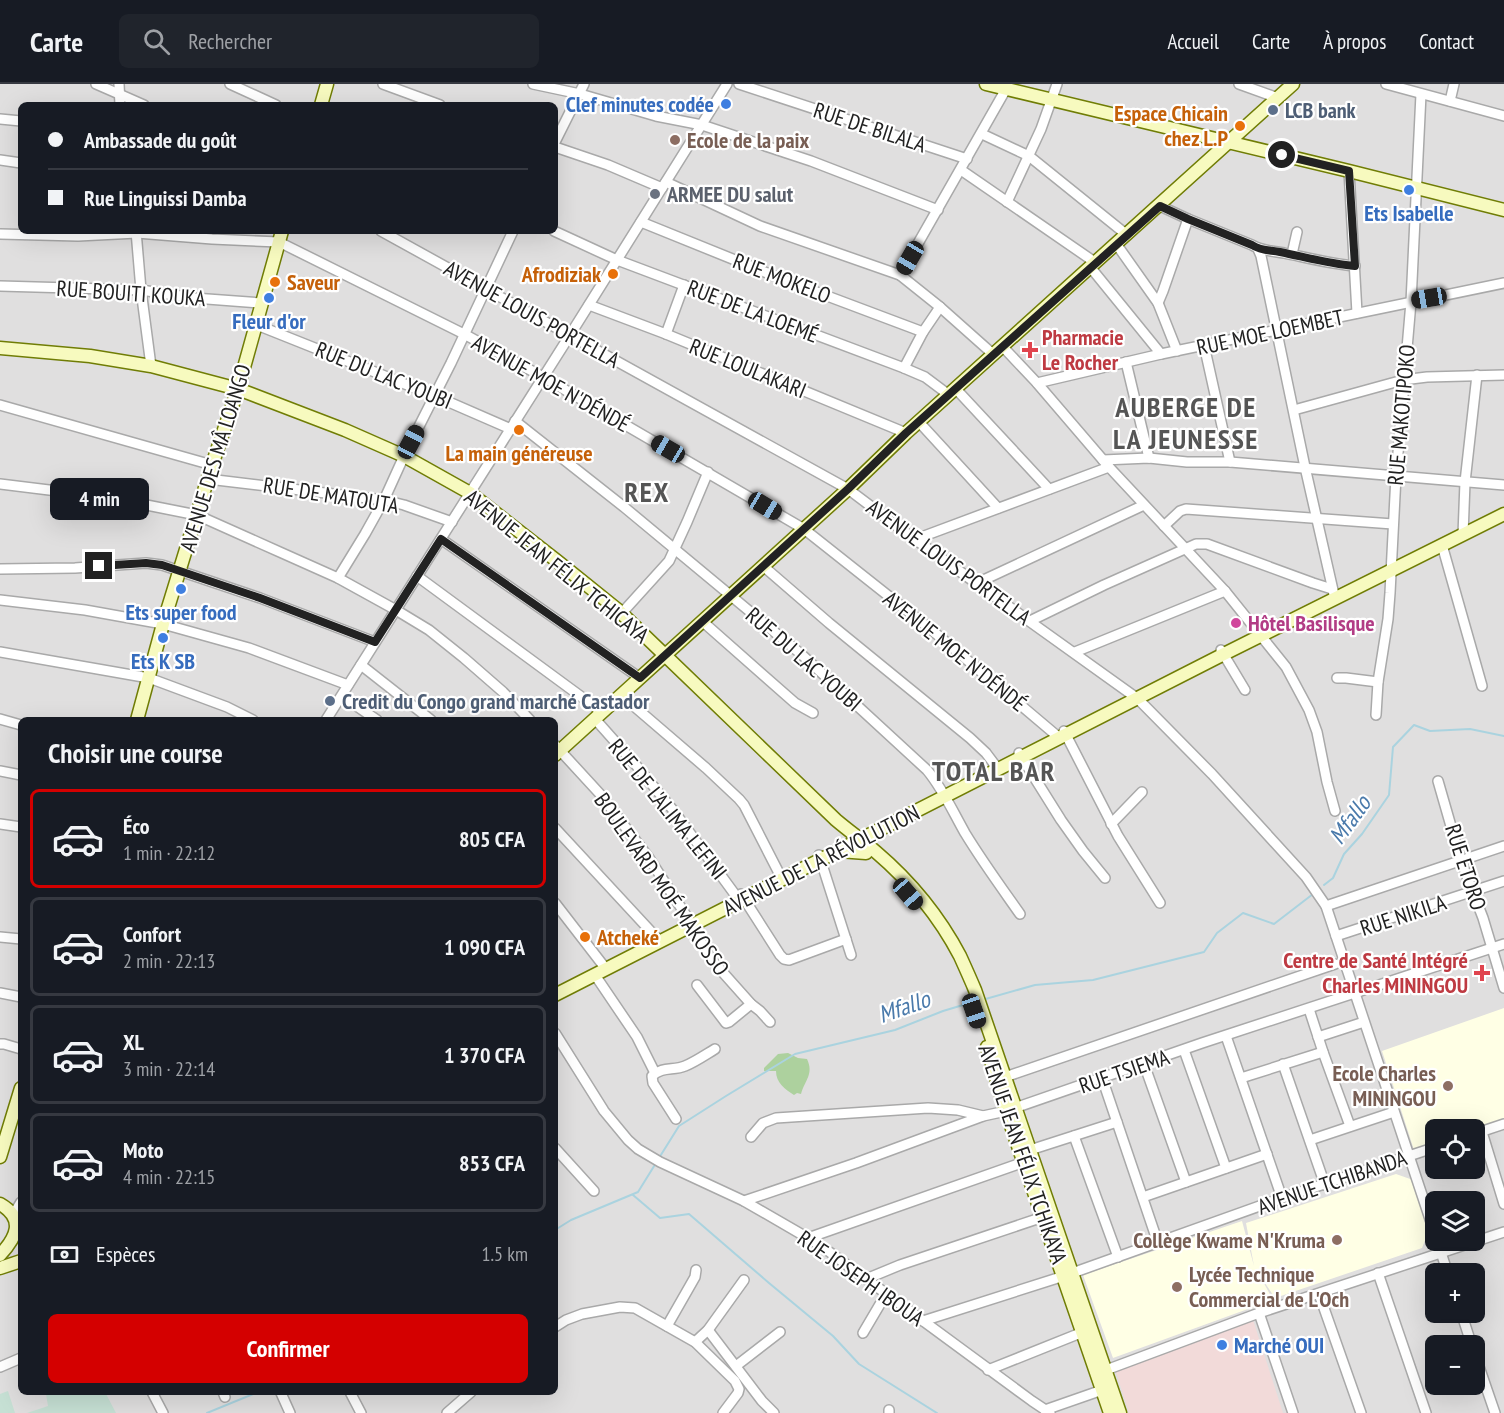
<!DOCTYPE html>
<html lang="fr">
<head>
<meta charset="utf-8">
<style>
	body { margin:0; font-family:"PT Sans Narrow",sans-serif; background:#20242c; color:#f1f3f6; height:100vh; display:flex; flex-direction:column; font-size:22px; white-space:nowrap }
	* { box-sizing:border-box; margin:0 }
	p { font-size:20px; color:#9ea1a6 }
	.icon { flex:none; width:33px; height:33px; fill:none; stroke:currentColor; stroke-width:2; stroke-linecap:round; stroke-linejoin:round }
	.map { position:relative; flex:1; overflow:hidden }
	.details { position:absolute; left:18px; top:633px; width:540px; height:678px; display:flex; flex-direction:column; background:#171b24; border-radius:9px; box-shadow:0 6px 24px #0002 }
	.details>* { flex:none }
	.hud { position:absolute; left:18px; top:18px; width:540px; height:132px; border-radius:9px; box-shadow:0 6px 24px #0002; display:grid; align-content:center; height:132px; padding:0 30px; background:#171b24 }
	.controls { position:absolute; left:1425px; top:1035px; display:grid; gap:12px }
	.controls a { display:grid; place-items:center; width:60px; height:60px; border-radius:9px; background:#171b24; box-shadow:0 6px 24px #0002; font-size:30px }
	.end { position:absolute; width:27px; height:27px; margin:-14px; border:8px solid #222; background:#fff; box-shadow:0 0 0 3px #fff }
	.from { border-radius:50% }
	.bubble { position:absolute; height:42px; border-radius:9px; background:#171b24; box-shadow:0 6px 24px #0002; font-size:20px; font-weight:700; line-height:42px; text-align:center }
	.car { position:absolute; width:18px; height:36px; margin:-18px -9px; border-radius:8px; box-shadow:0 0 4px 2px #0007; background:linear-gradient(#222 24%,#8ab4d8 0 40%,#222 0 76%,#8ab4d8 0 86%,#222 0) }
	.hud b { display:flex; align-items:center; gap:21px; height:57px; font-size:22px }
	.hud b+b { border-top:2px solid #363941 }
	.hud i { width:15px; height:15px; background:#f1f3f6 }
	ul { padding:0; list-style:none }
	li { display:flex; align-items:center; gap:18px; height:99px; margin:0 12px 9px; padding:0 18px; border:3px solid #363941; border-radius:9px }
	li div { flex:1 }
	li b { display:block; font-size:22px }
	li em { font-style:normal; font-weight:700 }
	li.active { border-color:#d40000 }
	li>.icon { width:54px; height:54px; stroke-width:1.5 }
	h2 { padding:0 30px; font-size:27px; line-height:72px }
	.pay { display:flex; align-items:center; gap:15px; height:66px; padding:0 30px; font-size:22px }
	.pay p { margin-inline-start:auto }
	.cta { display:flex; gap:12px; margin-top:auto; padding:12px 30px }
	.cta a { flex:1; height:69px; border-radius:9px; background:#d40000; color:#fff; font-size:24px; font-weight:700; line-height:69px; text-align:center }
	header { display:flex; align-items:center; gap:36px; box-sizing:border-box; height:84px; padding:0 30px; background:#171b24; border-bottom:2px solid #363941 }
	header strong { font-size:28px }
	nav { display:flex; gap:33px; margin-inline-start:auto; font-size:21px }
	.search { width:420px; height:54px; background:#20242c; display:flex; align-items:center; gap:15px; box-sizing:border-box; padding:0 21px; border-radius:9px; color:#9ea1a6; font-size:22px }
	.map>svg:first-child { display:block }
	.residential { fill:#e0dfdf; fill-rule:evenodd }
	.commercial { fill:#f2dad9 }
	.education { fill:#ffffe5 }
	.forest { fill:#add19e }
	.wetland { fill:#c6e0d4 }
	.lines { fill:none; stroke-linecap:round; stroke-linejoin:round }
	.stream { stroke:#aad3df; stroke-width:2 }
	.street-casing { stroke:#a9a9a9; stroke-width:12 }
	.secondary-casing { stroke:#707d05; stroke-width:15 }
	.street { stroke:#fff; stroke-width:9 }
	.secondary { stroke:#f7fabf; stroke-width:12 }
	.route { stroke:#222; stroke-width:8 }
	.shop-dot { fill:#3f7fe0; stroke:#fff; stroke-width:2 }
	.service-dot { fill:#5c6f8a; stroke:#fff; stroke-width:2 }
	.food-dot { fill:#e8710a; stroke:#fff; stroke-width:2 }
	.education-dot { fill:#8d6e63; stroke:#fff; stroke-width:2 }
	.worship-dot { fill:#6b7280; stroke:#fff; stroke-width:2 }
	.health-dot { fill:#e0444e; stroke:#fff; stroke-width:2 }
	.hotel-dot { fill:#d1479c; stroke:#fff; stroke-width:2 }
	.labels { text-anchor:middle; stroke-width:4.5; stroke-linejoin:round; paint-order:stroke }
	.shop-label { font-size:22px; font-weight:bold; fill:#366cbe; stroke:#fff }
	.service-label { font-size:22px; font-weight:bold; fill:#4e5e75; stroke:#fff; text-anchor:start }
	.food-label { font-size:22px; font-weight:bold; fill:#c56008; stroke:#fff; text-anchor:end }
	.street-label { font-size:22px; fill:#222; stroke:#fff }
	.education-label { font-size:22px; font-weight:bold; fill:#785e54; stroke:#fff; text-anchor:start }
	.worship-label { font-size:22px; font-weight:bold; fill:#5b616d; stroke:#fff; text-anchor:start }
	.health-label { font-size:22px; font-weight:bold; fill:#be3a42; stroke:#fff; text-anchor:start }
	.hotel-label { font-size:22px; font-weight:bold; fill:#b23c85; stroke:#fff; text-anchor:start }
	.water-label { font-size:24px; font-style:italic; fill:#4a7aab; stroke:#fff }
	.district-label { font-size:28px; font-weight:bold; letter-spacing:1.5px; fill:#555; stroke:#fff }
</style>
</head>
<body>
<header>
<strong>Carte</strong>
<div class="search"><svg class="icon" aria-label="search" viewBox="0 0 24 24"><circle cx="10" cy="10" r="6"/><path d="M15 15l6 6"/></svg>Rechercher</div>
<nav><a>Accueil</a><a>Carte</a><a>À propos</a><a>Contact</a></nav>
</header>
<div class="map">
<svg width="1504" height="1329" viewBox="0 0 1504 1329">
	<rect width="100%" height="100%" fill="#f2efe9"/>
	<path class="residential" d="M0,0H1504V1329H0ZM21,21H555V147H21ZM21,636H555V1308H21ZM1436,1046H1474V1084H1436ZM1436,1118H1474V1156H1436ZM1436,1190H1474V1228H1436ZM1436,1262H1474V1300H1436Z"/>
	<path class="commercial" d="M1253,1236L1283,1329H1129L1115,1285Z"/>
	<g class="education">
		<path d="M1504,924V1037L1474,1046H1436L1435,1059L1414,1066L1382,967Z"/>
		<path d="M1396,1090L1413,1096L1428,1149L1422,1164L1275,1214L1259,1190L1273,1216L1113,1274L1083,1191L1242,1137L1254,1182L1246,1139Z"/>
	</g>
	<path class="forest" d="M788,969L798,974L807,975C814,990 805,996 801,1010L797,1009L794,1011C785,1005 776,999 776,987H764V984L778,970Z"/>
	<g class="wetland">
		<path d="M8,1307L15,1329H0V1310Z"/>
		<path d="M52,1308H105L116,1329H27L48,1322L46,1310Z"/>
	</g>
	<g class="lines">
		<g class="stream">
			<path d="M1324,801L1333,794L1344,770L1362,750L1389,711L1393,663L1414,641L1430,647L1470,645L1504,652"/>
			<path d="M982,916L1035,901L1093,896L1204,868L1217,849L1243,829L1274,840L1313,810"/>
			<path d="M659,1074L679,1042L726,1012L795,970L895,946L943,927L973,918"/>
			<path d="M633,1111L660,1134L689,1130L769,1199L833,1252L859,1280L937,1329"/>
			<path d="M555,1146L571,1136L638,1108L656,1079"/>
			<path d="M207,1329L258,1308"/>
		</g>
		<g class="street-casing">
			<g id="street">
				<path d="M96,0L144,21"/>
				<path d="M119,0L120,21"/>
				<path d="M230,0L276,21"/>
				<path d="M383,0L440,21"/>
				<path d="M533,0L580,10L656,32L702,41L811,77L938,126"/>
				<path d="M739,0L967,75"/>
				<path d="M1239,0L1278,14"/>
				<path d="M1386,0L1504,32"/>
				<path d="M1450,17L1454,0"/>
				<path d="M0,35L21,37"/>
				<path d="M982,50L1029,72L1127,151"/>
				<path d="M555,58L584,0"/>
				<path d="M555,63L608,81L662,104"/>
				<path d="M0,76L21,79"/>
				<path d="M961,86L1096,179"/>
				<path d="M1349,87L1357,229"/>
				<path d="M666,98L760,142L900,191L940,223L994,271"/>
				<path d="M1007,118L1041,45L1057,0"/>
				<path d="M1160,122L1188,135L1252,161C1261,167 1273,167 1284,169C1308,174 1331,180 1355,182"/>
				<path d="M641,138L782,195L923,248"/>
				<path d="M136,147L141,206L151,282"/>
				<path d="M381,147L848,405L909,451L1138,615L1212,690L1306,793L1326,822L1436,1153"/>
				<path d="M554,147L617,176L904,284L925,293L949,311"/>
				<path d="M0,150L78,152L137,149L212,155L279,158L464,250L543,293L804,445L934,548L1056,651L1058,655"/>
				<path d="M1117,161L1158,219L1177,267"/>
				<path d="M1258,165L1261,172L1305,383L1335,515"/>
				<path d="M1292,170L1297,148"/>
				<path d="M1091,184L1161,270"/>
				<path d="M900,191L1006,5"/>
				<path d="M0,202L141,206L194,214L261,219"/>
				<path d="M1158,219L1163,207L1188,135"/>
				<path d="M589,221L666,250L906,349"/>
				<path d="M257,241L435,312L511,345"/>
				<path d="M666,250L684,201"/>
				<path d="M1204,261L1230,378"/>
				<path d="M1003,263L1037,299L1109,383L1225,507L1286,583L1309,626L1317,648L1327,698L1335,727"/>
				<path d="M1126,278L1149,374"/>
				<path d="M904,284L923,248L940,223"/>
				<path d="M1037,299L1161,270L1504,199"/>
				<path d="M956,305L1049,405"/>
				<path d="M0,321L212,381"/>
				<path d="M1294,326L1403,296L1427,293L1504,291"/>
				<path d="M515,337L624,423L801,570L927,686C943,705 953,728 965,749C982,777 1001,803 1020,830"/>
				<path d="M919,338L998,424"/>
				<path d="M1103,376L1149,374L1187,378H1230L1504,401"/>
				<path d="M208,395L384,416L404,421L452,438"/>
				<path d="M0,400L106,413L197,431L282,469L338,494L396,526L429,546L464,574L503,608L530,636"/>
				<path d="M1164,442L1180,427L1186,425L1393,440"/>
				<path d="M1463,451L1465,398L1477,291"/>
				<path d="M441,455L640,594"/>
				<path d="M916,455L1109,383"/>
				<path d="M1442,461L1482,602"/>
				<path d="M763,482L829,539L970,654L986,669L998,685"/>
				<path d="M0,485L75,484L146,479L162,481L260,514L375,558"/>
				<path d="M417,492L602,628"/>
				<path d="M338,494L365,450L384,416L404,372L451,279L513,147"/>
				<path d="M977,499L1144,421"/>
				<path d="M0,516L85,526L163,540L249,564L348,601"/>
				<path d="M621,530L669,477L687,438L708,388"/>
				<path d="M702,537L795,619L813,629"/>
				<path d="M1030,537L1104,501L1196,460H1207L1313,499L1332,505"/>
				<path d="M1221,566L1245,606"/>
				<path d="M0,568L149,594L227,623L253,636"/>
				<path d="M1075,568L1225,507"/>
				<path d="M361,581L431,636"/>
				<path d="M1337,594H1346L1378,598"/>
				<path d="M621,611L706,684L739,715L744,721L782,795"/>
				<path d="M342,612L377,636"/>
				<path d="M1376,631L1378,598L1388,535L1390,509L1396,392L1411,218L1421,10"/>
				<path d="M0,635L21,641"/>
				<path d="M595,635L635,680L673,726L739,816"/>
				<path d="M326,636L570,251L727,0"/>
				<path d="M1064,647L1118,752L1160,819"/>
				<path d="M555,661L600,710L649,774L689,836L710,874L751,920L760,927L770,938"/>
				<path d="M1019,669L1061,736L1083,767L1105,794"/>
				<path d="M0,687L21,691"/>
				<path d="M1438,697L1461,777L1483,834L1504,904"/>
				<path d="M0,740L21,743"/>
				<path d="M1111,740L1142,708"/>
				<path d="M555,744L656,853L658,858"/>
				<path d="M819,771L851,871"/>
				<path d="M741,810L780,871L784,875L789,876L846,855"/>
				<path d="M555,819L606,885"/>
				<path d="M1326,822L1504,762"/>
				<path d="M1336,852L1504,797"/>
				<path d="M0,853L21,855"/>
				<path d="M595,891L637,953L655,989"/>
				<path d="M697,901L726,939L729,938L751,920"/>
				<path d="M0,909L21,913"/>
				<path d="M1309,925L1323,968L1350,1042"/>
				<path d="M555,949L604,1027L628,1056L638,1065L660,1078L744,1117L820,1161L1032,1317L1050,1329"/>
				<path d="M1226,952L1282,1114"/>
				<path d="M1318,953L1364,938"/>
				<path d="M0,960H4L21,965"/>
				<path d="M1184,966L1226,1084"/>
				<path d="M1144,980L1186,1098"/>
				<path d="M1283,980L1325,1101"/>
				<path d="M1005,993L1335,880"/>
				<path d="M1102,994L1158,1159"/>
				<path d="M1241,994L1323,968"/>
				<path d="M676,1035L653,999L652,992C663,982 673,987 685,982C695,978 705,971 715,965"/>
				<path d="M1482,1048L1504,1120"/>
				<path d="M1474,1050L1504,1040"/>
				<path d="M1074,1052L1118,1173"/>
				<path d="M751,1053L763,1039L776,1034L928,1024L958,1026L983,1032"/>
				<path d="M1310,1056L1394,1028"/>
				<path d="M555,1064L594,1107"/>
				<path d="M1030,1066L1117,1038"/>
				<path d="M1143,1113L1267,1070"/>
				<path d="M744,1117L856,1079L983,1032L1006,1027L1202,959L1504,860"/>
				<path d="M13,1131L21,1118"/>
				<path d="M808,1154L1024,1078"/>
				<path d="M1437,1156L1448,1190"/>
				<path d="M1378,1189L1426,1329"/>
				<path d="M866,1195L900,1181L1043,1133"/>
				<path d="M1319,1210L1361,1329"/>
				<path d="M1461,1228L1472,1262"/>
				<path d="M1259,1229L1293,1329"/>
				<path d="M923,1237L1064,1192L1282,1114L1436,1063"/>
				<path d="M667,1242L695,1193L696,1186"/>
				<path d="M555,1243L566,1236L582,1230L620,1223L635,1224L695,1258L735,1297L739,1305L738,1309L723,1329"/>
				<path d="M708,1246L762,1317L774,1329"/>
				<path d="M863,1249L886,1210"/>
				<path d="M695,1258L708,1246L744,1196"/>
				<path d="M1474,1268L1495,1329"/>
				<path d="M736,1282L780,1248"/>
				<path d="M0,1283L21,1274"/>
				<path d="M988,1286L1083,1248"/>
				<path d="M1106,1286L1259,1229L1504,1148"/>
				<path d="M152,1308L163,1329"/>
				<path d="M223,1308L225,1313"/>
				<path d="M350,1308L361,1329"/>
				<path d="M281,1309L290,1329"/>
				<path d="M1045,1326L1108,1304"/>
				<path d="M447,1329L471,1308"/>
				<path d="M889,1329V1326"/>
			</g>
		</g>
		<g class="secondary-casing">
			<g id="secondary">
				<path d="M986,0L1349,87L1504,126"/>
				<path d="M321,21L327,0"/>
				<path d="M0,264L90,272L151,282L238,305L345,346L404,372L470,409L557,477L618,526L836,736C849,747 863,757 876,768C910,797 939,832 960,872C965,883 970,894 975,906L1120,1329"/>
				<path d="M137,636L163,540L212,381L238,305L282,147"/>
				<path d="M555,671L848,405L906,349L1293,0"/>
				<path d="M839,767L866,769"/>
				<path d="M555,911L1224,570L1504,430"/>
				<path d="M987,963L1006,1027L1110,1329"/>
				<path d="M0,1073L21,1004"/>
				<path d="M0,1120C26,1135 16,1154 0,1171"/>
				<path d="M0,1184L21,1177"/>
			</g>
		</g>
		<use href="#street" class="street"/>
		<use href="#secondary" class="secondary"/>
	</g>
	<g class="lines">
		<path class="route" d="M99,482L146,479L162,481L260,514L375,558L441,455L640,594L848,405L906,349L1160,122L1188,135L1252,161C1261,167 1270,166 1280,168C1305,173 1329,180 1355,182L1349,87L1282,71"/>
	</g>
	<g class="shop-dot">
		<circle cx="726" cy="20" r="6"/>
		<circle cx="1409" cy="106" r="6"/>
		<circle cx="269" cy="214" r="6"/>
		<circle cx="181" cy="505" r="6"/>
		<circle cx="163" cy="554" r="6"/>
		<circle cx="1222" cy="1261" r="6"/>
	</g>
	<g class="service-dot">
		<circle cx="1273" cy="26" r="6"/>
		<circle cx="330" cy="617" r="6"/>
	</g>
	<g class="food-dot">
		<circle cx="1240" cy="42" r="6"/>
		<circle cx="613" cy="190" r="6"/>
		<circle cx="275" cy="198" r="6"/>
		<circle cx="519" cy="346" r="6"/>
		<circle cx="585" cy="853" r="6"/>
	</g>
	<g class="education-dot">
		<circle cx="675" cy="56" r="6"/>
		<circle cx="1448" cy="1002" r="6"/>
		<circle cx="1337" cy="1156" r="6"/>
		<circle cx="1177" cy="1203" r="6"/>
	</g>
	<circle class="worship-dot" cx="655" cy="110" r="6"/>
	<g class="health-dot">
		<path d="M1027 257h6v6h6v6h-6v6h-6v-6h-6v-6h6z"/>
		<path d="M1479 880h6v6h6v6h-6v6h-6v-6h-6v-6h6z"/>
	</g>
	<circle class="hotel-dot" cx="1236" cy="539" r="6"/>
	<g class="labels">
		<g class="shop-label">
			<text x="714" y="28" text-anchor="end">Clef minutes codée</text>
			<text x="1409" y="137">Ets Isabelle</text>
			<text x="269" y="245">Fleur d'or</text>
			<text x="181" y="536">Ets super food</text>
			<text x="163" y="585">Ets K SB</text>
			<text x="1234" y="1269" text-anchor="start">Marché OUI</text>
		</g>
		<g class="service-label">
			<text x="1285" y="34">LCB bank</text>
			<text x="342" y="625">Credit du Congo grand marché Castador</text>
		</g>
		<g class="food-label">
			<text x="1228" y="37">Espace Chicain<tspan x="1228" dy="25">chez L.P</tspan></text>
			<text x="601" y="198">Afrodiziak</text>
			<text x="287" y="206" text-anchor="start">Saveur</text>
			<text x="519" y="377" text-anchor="middle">La main généreuse</text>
			<text x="597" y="861" text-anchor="start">Atcheké</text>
		</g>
		<g class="street-label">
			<text transform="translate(870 43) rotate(18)" y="8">RUE DE BILALA</text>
			<text transform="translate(782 194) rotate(21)" y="8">RUE MOKELO</text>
			<text transform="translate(131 209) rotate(4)" y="8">RUE BOUITI KOUKA</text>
			<text transform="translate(753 227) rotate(21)" y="8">RUE DE LA LOEMÉ</text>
			<text transform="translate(532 230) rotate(29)" y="8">AVENUE LOUIS PORTELLA</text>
			<text transform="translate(1270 248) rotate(-12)" y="8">RUE MOE LOEMBET</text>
			<text transform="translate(748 284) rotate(22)" y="8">RUE LOULAKARI</text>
			<text transform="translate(384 291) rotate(22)" y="8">RUE DU LAC YOUBI</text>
			<text transform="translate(551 299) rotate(29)" y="8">AVENUE MOE N'DÉNDÉ</text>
			<text transform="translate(1401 331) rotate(-85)" y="8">RUE MAKOTIPOKO</text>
			<text transform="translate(215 374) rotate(-73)" y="8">AVENUE DES MÂ LOANGO</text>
			<text transform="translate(331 411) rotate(9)" y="8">RUE DE MATOUTA</text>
			<text transform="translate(949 478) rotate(36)" y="8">AVENUE LOUIS PORTELLA</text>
			<text transform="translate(557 482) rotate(39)" y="8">AVENUE JEAN FÉLIX TCHICAYA</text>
			<text transform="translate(955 567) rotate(39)" y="8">AVENUE MOE N'DÉNDÉ</text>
			<text transform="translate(804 575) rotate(41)" y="8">RUE DU LAC YOUBI</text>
			<text transform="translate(668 725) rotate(51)" y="8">RUE DE L'ALIMA LEFINI</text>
			<text transform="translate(821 776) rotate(-27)" y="8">AVENUE DE LA RÉVOLUTION</text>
			<text transform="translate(1466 783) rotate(72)" y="8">RUE ETORO</text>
			<text transform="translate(662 800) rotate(55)" y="8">BOULEVARD MOÉ MAKOSSO</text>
			<text transform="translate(1403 831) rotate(-18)" y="8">RUE NIKILA</text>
			<text transform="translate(1124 987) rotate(-19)" y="8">RUE TSIEMA</text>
			<text transform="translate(1023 1070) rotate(71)" y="8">AVENUE JEAN FÉLIX TCHIKAYA</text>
			<text transform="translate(1332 1098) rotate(-19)" y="8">AVENUE TCHIBANDA</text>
			<text transform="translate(861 1194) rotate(35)" y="8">RUE JOSEPH IBOUA</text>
		</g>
		<g class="education-label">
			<text x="687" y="64">Ecole de la paix</text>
			<text x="1436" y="997" text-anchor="end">Ecole Charles<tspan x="1436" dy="25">MININGOU</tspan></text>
			<text x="1325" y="1164" text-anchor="end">Collège Kwame N'Kruma</text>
			<text x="1189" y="1198">Lycée Technique<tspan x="1189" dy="25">Commercial de L'Och</tspan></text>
		</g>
		<g class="worship-label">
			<text x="667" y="118">ARMEE DU salut</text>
		</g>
		<g class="health-label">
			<text x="1042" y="261">Pharmacie<tspan x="1042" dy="25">Le Rocher</tspan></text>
			<text x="1468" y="884" text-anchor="end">Centre de Santé Intégré<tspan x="1468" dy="25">Charles MININGOU</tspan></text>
		</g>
		<g class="hotel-label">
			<text x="1248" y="547">Hôtel Basilisque</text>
		</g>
		<g class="water-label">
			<text transform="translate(1350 736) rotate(-54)" y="8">Mfallo</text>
			<text transform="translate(904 923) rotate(-19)" y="8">Mfallo</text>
		</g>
		<g class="district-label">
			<text x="1186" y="333">AUBERGE DE<tspan x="1186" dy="32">LA JEUNESSE</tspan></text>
			<text x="647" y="418">REX</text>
			<text x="994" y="697">TOTAL BAR</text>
		</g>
	</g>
</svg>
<div class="controls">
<a><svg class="icon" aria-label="locate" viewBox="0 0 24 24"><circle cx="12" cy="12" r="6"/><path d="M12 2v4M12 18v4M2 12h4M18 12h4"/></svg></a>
<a><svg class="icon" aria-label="layers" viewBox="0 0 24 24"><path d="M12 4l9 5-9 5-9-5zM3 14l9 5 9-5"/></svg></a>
<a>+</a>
<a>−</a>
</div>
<i class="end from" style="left:1282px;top:71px"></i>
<i class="end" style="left:99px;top:482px"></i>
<div class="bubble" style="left:50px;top:394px;width:99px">4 min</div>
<i class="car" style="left:910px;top:174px;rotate:210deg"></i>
<i class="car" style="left:1429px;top:214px;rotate:260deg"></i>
<i class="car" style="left:411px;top:358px;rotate:28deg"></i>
<i class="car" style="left:668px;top:365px;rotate:300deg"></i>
<i class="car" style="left:765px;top:422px;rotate:121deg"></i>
<i class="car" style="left:908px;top:810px;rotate:139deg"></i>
<i class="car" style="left:974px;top:927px;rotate:161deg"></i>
<div class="hud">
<b><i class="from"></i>Ambassade du goût</b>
<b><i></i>Rue Linguissi Damba</b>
</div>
<section class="details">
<h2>Choisir une course</h2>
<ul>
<li class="active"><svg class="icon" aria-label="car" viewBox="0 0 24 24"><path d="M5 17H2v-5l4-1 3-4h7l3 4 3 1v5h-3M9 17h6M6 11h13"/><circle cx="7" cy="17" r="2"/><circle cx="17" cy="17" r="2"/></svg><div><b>Éco</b><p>1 min · 22:12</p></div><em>805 CFA</em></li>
<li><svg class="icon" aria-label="car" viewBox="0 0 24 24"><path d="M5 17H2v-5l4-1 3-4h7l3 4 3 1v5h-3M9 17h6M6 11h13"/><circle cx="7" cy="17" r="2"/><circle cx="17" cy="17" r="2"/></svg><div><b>Confort</b><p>2 min · 22:13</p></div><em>1 090 CFA</em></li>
<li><svg class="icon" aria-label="car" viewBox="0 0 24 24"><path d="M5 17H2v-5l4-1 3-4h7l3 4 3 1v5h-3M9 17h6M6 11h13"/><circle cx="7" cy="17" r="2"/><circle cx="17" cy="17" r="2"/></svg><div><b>XL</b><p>3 min · 22:14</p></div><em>1 370 CFA</em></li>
<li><svg class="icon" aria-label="car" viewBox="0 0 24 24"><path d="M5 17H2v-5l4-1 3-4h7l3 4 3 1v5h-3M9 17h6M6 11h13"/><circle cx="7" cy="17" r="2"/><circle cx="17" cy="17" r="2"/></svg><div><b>Moto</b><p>4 min · 22:15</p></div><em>853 CFA</em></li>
</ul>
<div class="pay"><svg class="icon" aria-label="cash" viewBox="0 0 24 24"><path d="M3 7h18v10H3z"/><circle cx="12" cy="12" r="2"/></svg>Espèces<p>1.5 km</p></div>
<div class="cta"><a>Confirmer</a></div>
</section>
</div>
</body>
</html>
